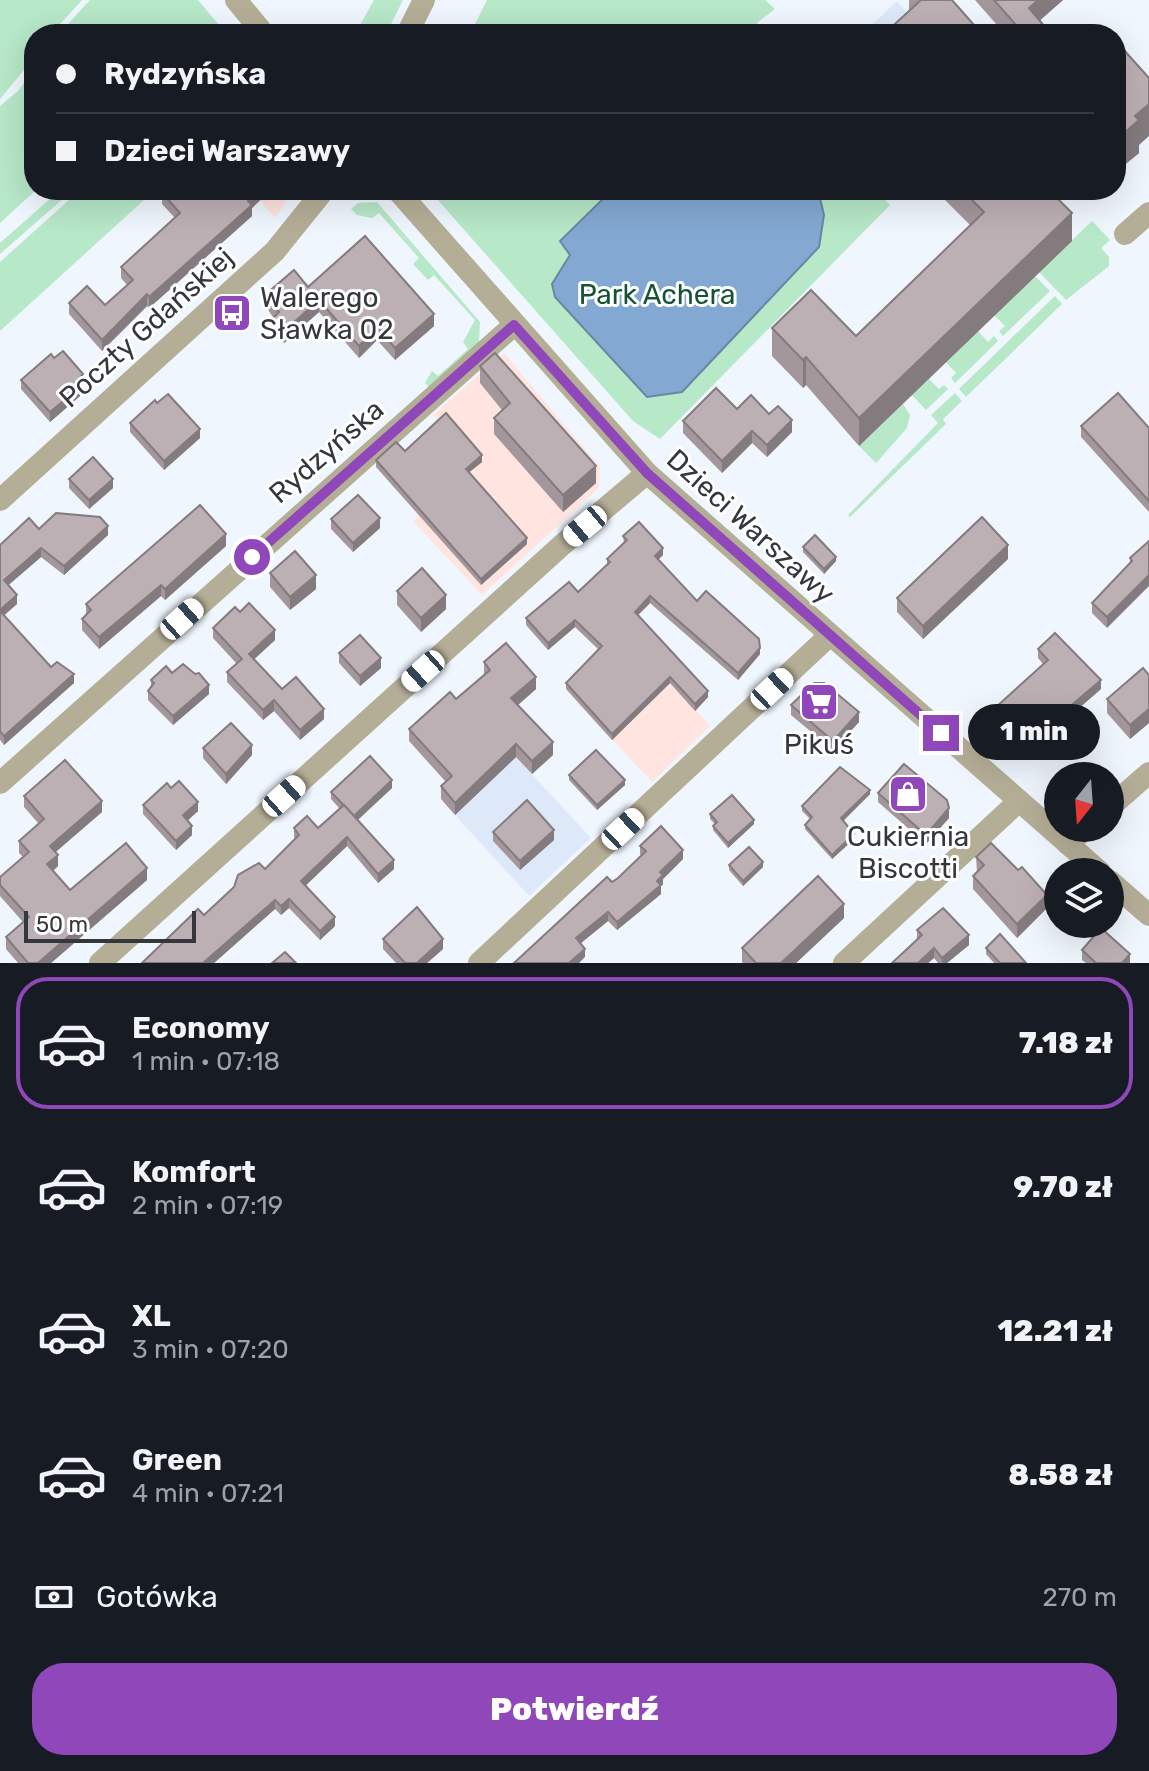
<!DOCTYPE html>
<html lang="pl">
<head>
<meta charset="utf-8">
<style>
	body { margin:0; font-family:Rubik,sans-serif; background:#242831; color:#f1f3f6; height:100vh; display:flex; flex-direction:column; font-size:30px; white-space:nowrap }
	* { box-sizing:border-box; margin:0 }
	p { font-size:26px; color:#9ea1a6 }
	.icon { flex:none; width:44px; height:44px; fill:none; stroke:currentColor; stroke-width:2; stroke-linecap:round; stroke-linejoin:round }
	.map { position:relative; height:963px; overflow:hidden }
	.drawer { display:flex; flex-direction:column; background:#171b24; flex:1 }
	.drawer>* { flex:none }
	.hud { position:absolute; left:24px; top:24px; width:1102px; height:176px; border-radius:32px; box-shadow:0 8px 32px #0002; display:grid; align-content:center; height:176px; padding:0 32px; background:#171b24 }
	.needle { width:52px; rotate:197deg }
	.buttons { position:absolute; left:1044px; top:762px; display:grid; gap:16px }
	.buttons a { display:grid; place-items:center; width:80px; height:80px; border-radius:50%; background:#171b24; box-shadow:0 8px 32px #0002; font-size:40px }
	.scale { position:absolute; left:24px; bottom:20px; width:172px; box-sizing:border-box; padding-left:8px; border:4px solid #34373b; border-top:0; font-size:22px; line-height:28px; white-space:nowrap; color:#34373b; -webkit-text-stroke:6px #fff; paint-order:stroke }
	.end { position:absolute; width:36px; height:36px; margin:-18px; border:10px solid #8f47ba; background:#fff; box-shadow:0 0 0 4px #fff }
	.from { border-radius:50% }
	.bubble { position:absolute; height:56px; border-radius:28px; background:#171b24; box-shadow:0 8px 32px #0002; font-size:26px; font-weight:800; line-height:56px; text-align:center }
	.car { position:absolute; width:24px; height:48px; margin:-24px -12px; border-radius:10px; box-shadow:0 0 6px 2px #0007; background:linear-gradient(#fff 24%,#345 0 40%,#fff 0 76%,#345 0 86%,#fff 0) }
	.hud b { display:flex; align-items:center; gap:28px; height:76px; font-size:30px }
	.hud b+b { border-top:2px solid #363941 }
	.hud i { width:20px; height:20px; background:#f1f3f6 }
	ul { padding:14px 0 0; list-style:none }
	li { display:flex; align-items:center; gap:24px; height:132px; margin:0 16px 12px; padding:0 16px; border:4px solid transparent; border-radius:32px }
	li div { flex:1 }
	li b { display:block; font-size:30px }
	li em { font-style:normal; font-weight:800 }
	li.current { border-color:#8f47ba }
	li>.icon { width:72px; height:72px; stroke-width:1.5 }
	.pay { display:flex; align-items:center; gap:20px; height:88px; padding:0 32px; font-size:30px }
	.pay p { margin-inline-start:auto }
	.action { display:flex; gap:16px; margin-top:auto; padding:16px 32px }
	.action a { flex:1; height:92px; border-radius:32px; background:#8f47ba; color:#fff; font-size:32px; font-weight:800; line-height:92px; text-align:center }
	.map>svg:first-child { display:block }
	.commercial { fill:#ffe4df }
	.built { fill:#dde9f9 }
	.green { fill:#b7e8c8 }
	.water { fill:#83a8d1; stroke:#6b86a4; stroke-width:2 }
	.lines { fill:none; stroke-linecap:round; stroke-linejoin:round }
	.minor { stroke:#b5ae97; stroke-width:22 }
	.tertiary { stroke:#b5ae97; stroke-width:22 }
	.wall { fill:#a3979b }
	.shaded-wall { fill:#847b7e }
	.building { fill:#bdb0b4; stroke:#847b7e; stroke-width:2 }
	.route { stroke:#8f47ba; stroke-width:10 }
	.labels { text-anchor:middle; stroke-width:6; stroke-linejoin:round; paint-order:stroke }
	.park-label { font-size:28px; fill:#165333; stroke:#fff }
	.poi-label { font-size:28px; fill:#34373b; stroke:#fff }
	.street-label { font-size:28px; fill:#34373b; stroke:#fff }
</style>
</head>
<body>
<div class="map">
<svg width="1149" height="963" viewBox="0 0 1149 963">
	<rect width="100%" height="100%" fill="#f0f6fe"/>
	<g class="commercial">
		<path d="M250,190H294L275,218Z"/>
		<path d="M504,353L600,467L599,488L482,595L413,521L481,462L433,415Z"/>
		<path d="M637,644L710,726L652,782L577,702Z"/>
	</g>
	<g class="built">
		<path d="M897,1L926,34H862Z"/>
		<path d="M514,755L591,838L529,896L455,815Z"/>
	</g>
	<g class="green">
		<path d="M0,0H82L51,34H34V58L0,99Z"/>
		<path d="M90,0H198L219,25L210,34H59Z"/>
		<path d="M374,0H403L386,34H355Z"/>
		<path d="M487,0H765L775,9L758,22L752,34H470Z"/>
		<path d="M34,69L36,190L0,223V106L18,91Z"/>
		<path d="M60,190H73L0,254V243Z"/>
		<path d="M80,190H155L0,331V262Z"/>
		<path d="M429,190H877L890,205L660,439L633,421Z"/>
		<path d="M377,202L480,322L479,342L429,387L425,383L432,371L438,376L468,349L463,342L475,320L434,275L428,280L413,264L419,258L379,213L372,218L357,215L351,209L358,203Z"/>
		<path d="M1092,221L1110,240L1101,248L1109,257V266L1066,300L1039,272Z"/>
		<path d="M1035,276L1050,291L1003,336L999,331L1005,326L994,315Z"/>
		<path d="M1055,296L1062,304L966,397L959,389Z"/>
		<path d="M978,331L988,342L994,336L998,341L955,383L951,378L956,373L946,362Z"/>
		<path d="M929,379L939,389L944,385L948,389L926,410L912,395Z"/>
		<path d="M955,393L962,401L943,419L946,424L850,517L848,515L938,423L931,415Z"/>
		<path d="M903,404L910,415L907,428L876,463L859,446Z"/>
	</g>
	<path class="water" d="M612,190H818L824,215L819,247L682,392L647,397L555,297L552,284L570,255L560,241Z"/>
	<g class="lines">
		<g class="minor">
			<path d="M1125,234L1149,213"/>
			<path d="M0,500L275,251L324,190"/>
			<path d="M0,783L514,325"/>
			<path d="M1110,807L1149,773"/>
			<path d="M1068,844L1086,828"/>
			<path d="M100,963L562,545L647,473"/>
			<path d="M479,963L829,636"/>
			<path d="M844,963L1019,801"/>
		</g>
		<g class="tertiary">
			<path d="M236,0L264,34"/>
			<path d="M407,34L424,0"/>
			<path d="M397,190L647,473L1100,872"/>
			<path d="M1110,881L1149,915"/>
		</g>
	</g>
	<g class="wall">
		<path d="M909,0H952L909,11Z"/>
		<path d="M975,0H1063L1040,20L1051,34H1005Z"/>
		<path d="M1116,55L1139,145V153L1122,167L1116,160Z"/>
		<path d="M165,190H271L252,208V216L149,308L147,306L102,351L69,314V303L105,305L127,285L121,278V267L175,218L162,204V193Z"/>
		<path d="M935,190H1049L1072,241L859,446L806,385L803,388L772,356V328L856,336L970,225Z"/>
		<path d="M308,287L434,326L395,360L377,340L359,358L319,312L284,343L273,330V317L266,307V294Z"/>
		<path d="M480,366L596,483L563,512L494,434V418L502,410L480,383Z"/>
		<path d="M21,380L83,384L80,387V396L50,422L21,389Z"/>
		<path d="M157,403L200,438L164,470L130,432V423Z"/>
		<path d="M737,409L769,414L792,432L767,457L752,443L722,473L683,433V421Z"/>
		<path d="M1081,426L1149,428V512L1081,437Z"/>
		<path d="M405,451L482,462L469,472L527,544L481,585L376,467V460Z"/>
		<path d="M69,479L113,488L89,509L69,488Z"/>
		<path d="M331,519L380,528L353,552L331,529Z"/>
		<path d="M39,529L108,535L64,575L41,557L8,585L17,604L4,615L51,667L74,683L4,745L0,740V545Z"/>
		<path d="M623,536L663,555L658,559L697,601L760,654L738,680L650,603L638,615L708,697L695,711L670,683L612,740L566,689V683L599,650L575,627L548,650L526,625V618L578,592L607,565V559L624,543Z"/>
		<path d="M1149,541L1107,628L1092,613V603L1130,563V558Z"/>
		<path d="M226,546L165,600L161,596L99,649L82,630V619L86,615V604Z"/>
		<path d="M803,547L836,561L824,574L803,552Z"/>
		<path d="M1008,559L923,639L897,612V598Z"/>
		<path d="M270,573L316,589L290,610L270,587Z"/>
		<path d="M397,591L446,609L421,632L397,605Z"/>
		<path d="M240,612L275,640L254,659L282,689L324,719L300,740L274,711L263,720L227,682V672L237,664L213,638V628Z"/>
		<path d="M1038,649L1101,689L1056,728V734L1032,756L996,717V707L1043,664L1038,658Z"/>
		<path d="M339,653L381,668L360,686L339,663Z"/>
		<path d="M484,662L536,689L518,705L553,755L532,774L516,757L455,815L441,799V786L446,782L409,741V729L456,699L484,675Z"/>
		<path d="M172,673L209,694L173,725L148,700V691L151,687V680Z"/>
		<path d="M1149,675V723L1130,739L1107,713V699Z"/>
		<path d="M791,705L859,722L833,750L791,715Z"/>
		<path d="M203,748L252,755L226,784L203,758Z"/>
		<path d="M569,775L625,785L597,810L569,780Z"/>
		<path d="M171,788L198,811L187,820L192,835L176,850L143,814V805Z"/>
		<path d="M392,788L358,820L394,869L378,883L347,846L306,885L335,926L320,940L289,908L281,915L275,909L214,963H142L265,869L295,839L294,837V828H318L339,808L331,799V792Z"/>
		<path d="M878,793L949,818L926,844L878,802Z"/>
		<path d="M870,794L843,821L854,839L832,859L805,829V825L810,819L802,811V806Z"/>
		<path d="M24,796L102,812L55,852L58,866L53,871L70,890L147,880L51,963H18L6,949V937L23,922L0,896V877L23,857L19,853V841L39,824L24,807Z"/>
		<path d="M710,814L754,824L728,848L713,830V826L715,824L710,819Z"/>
		<path d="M493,832L554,840L520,870L493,841Z"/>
		<path d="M640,846L683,859L663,879V884L661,886V894L617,930L608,921L581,943L585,957L514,963L612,882L618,878L642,856L640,854Z"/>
		<path d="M976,857L1018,870L1047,908L1017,938L973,889V876L977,872Z"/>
		<path d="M729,865L763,867L743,886L729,870Z"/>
		<path d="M844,918L796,963H743L742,962V948Z"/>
		<path d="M917,930L969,945L947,963H938L934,958L928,963H892L917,939Z"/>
		<path d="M383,939L443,949L427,963H396L383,949Z"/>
		<path d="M986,948L1026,963H994L986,954Z"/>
		<path d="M1082,950L1130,963H1086L1082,960Z"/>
	</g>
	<g class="shaded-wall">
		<path d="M1038,0H1063L1029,30V8Z"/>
		<path d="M1149,104V136L1139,145V153L1122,167V135L1135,116Z"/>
		<path d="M260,190H271L252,208V216L149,308V297Z"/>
		<path d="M1072,213V241L859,446V418Z"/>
		<path d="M147,294V306L102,351V340Z"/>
		<path d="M319,300V312L284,343V331Z"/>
		<path d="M434,314V326L395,360V348Z"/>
		<path d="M377,327V340L359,358V346Z"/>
		<path d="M806,357V385L803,388V360Z"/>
		<path d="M83,374V384L76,390L80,387V396L50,422V412L75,382Z"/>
		<path d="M792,420V432L767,457V445Z"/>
		<path d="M200,429V438L164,470V461Z"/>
		<path d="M752,431V443L722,473V461Z"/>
		<path d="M482,455V462L466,475V469Z"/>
		<path d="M596,466V483L563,512V495Z"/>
		<path d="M113,479V488L89,509V500Z"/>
		<path d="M380,518V528L353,552V543Z"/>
		<path d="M108,526V535L64,575V566Z"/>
		<path d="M226,534V546L165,600V589Z"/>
		<path d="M527,538V544L481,585V579Z"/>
		<path d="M1008,545V559L923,639V626Z"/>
		<path d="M41,548V557L4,589V580Z"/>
		<path d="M663,548V555L655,563V556Z"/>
		<path d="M836,557V561L824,574V569Z"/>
		<path d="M316,575V589L290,610V597Z"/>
		<path d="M1149,575V586L1107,628V617Z"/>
		<path d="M161,585V596L99,649V637Z"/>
		<path d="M17,595V604L0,619V610Z"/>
		<path d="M446,595V609L421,632V618Z"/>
		<path d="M650,596V603L635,618V612Z"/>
		<path d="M575,620V627L548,650V643Z"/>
		<path d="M275,630V640L249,664V654Z"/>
		<path d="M760,648V654L738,680V673Z"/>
		<path d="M381,658V668L360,686V676Z"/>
		<path d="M74,674V683L4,745V736Z"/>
		<path d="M536,677V689L511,711V698Z"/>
		<path d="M670,677V683L612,740V734Z"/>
		<path d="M1101,680V689L1056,728V734L1032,756V747L1053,721Z"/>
		<path d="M209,685V694L173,725V716Z"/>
		<path d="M708,691V697L695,711V704Z"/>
		<path d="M274,700V711L263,720V710Z"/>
		<path d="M324,709V719L300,740V730Z"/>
		<path d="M1149,709V723L1130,739V725Z"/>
		<path d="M859,712V722L833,750V741Z"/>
		<path d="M553,742V755L532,774V761Z"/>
		<path d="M516,744V757L455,815V803Z"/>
		<path d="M252,745V755L226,784V774Z"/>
		<path d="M392,780V788L353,824V816Z"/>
		<path d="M625,780V785L597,810V805Z"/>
		<path d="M870,790V794L841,823V818Z"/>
		<path d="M102,801V812L50,857V846Z"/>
		<path d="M198,802V811L183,825V815Z"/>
		<path d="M949,808V818L926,844V835Z"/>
		<path d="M754,820V824L728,848V843Z"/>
		<path d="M192,826V835L176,850V841Z"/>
		<path d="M554,830V840L520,870V861Z"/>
		<path d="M854,834V839L832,859V855Z"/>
		<path d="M347,837V846L301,890V881Z"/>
		<path d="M683,850V859L663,879V884L661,886V894L617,930V922L657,881L660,872Z"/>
		<path d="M58,855V866L47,876V864Z"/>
		<path d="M394,860V869L378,883V874Z"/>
		<path d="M763,862V867L743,886V881Z"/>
		<path d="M147,868V880L51,963H38Z"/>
		<path d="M1047,895V908L1017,938V924Z"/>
		<path d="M289,899V908L281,915V906Z"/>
		<path d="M275,900V909L214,963H203Z"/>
		<path d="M844,904V918L796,963H781Z"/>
		<path d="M608,912V921L576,947V938Z"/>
		<path d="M335,917V926L320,940V931Z"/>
		<path d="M969,935V945L947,963H942V958Z"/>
		<path d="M443,939V949L427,963H417Z"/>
		<path d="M934,948V958L928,963H918Z"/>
		<path d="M585,949V957L579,963H569Z"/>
		<path d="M1130,954V963H1122Z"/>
	</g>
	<g class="building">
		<path d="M921,0H952L982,34H884Z"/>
		<path d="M994,0H1038L1029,8L1051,34H1024Z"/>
		<path d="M1123,49L1149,78V104L1135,116L1139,120L1122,135L1116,128V55Z"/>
		<path d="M165,190H260L248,201L252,205L149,297L147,294L102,340L69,303L87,286L105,305L133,280L121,267L180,213L162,193Z"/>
		<path d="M962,190H1049L1072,213L859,418L806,357L803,360L772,328L811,290L856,336L984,212Z"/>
		<path d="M365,236L434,314L395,348L377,327L359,346L319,300L284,331L273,318L279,312L266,294L294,270L308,287Z"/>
		<path d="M63,351L83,374L75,382L80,387L50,412L21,380L51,354L54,358Z"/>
		<path d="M495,353L596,466L563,495L494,418L510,403L480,366Z"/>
		<path d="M716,388L737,409L751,395L769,414L778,406L792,420L767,445L752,431L722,461L683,421Z"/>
		<path d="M1118,393L1149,428V501L1081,426Z"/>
		<path d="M168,394L200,429L164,461L130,423L155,400L157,403Z"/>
		<path d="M446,413L482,455L466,469L527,538L481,579L376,460L396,442L405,451Z"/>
		<path d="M93,457L113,479L89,500L69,479Z"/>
		<path d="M358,495L380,518L353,543L331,519Z"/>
		<path d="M200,505L226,534L165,589L161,585L99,637L82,619L91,610L86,604Z"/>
		<path d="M56,513L100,517L108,526L64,566L41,548L4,580L17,595L0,610V545L29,518L39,529Z"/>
		<path d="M982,517L1008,545L923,626L897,598Z"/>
		<path d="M639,522L663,548L655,556L697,601L706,591L759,639L760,648L738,673L650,596L635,612L708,691L695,704L670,677L612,734L566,683L602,646L575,620L548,643L526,618L569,582L578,592L610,562L607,559L627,540L623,536Z"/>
		<path d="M815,535L836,557L824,569L803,547Z"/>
		<path d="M1149,541V575L1107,617L1092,603L1132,561L1130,558Z"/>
		<path d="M295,551L316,575L290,597L270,573Z"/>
		<path d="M422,568L446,595L421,618L397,591Z"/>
		<path d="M249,603L275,630L249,654L282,689L296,677L324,709L300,730L274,700L263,710L227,672L242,659L213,628L235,607L240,612Z"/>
		<path d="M0,611L51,667L57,662L74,674L4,736L0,731Z"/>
		<path d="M1055,633L1101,680L1053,721L1056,725L1032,747L996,707L1048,660L1038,649Z"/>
		<path d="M360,635L381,658L360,676L339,653Z"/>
		<path d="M506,643L536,677L511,698L553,742L532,761L516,744L455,803L441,786L452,776L409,729L450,692L456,699L490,670L484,662Z"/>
		<path d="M183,664L195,674L199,673L209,685L173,716L148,691L154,683L151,680L166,666L172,673Z"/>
		<path d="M1143,668L1149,675V709L1130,725L1107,699Z"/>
		<path d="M814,683H824L859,712L833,741L791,705Z"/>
		<path d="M231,723L252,745L226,774L203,748Z"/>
		<path d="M596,750L625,780L597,805L569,775Z"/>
		<path d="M370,756L392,780L354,816L331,792Z"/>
		<path d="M65,760L102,801L50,846L58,855L47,864L70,890L126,843L147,868L38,963H28L6,937L29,917L0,885V877L29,852L19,841L44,819L24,796Z"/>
		<path d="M904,764L947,800L949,808L926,835L878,793Z"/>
		<path d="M840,767L870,790L841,818L854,834L832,855L805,825L812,817L802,806Z"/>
		<path d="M179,781L198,802L183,815L192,826L176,841L143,805L167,783L171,788Z"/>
		<path d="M732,795L754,820L728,843L713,826L717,822L710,814Z"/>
		<path d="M527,800L554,830L520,861L493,832Z"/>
		<path d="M344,805L394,860L378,874L347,837L301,881L335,917L320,931L289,899L281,906L275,900L203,963H142L198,909L204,915L234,887L238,875L259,863L265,869L299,835L294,828L307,816L318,828Z"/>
		<path d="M661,826L683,850L660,872L663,875L657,881L661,885L617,922L608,912L576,938L585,949L569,963H514L607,877L612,882L618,878L646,851L640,846Z"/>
		<path d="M991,843L1018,870L1022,867L1047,895L1017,924L973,876L984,865L976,857Z"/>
		<path d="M749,847L763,862L743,881L729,865Z"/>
		<path d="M818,876L844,904L781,963H756L742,948Z"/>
		<path d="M417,907L443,939L417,963H405L383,939Z"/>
		<path d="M943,908L969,935L942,958L934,948L918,963H892L922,935L917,930Z"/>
		<path d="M1101,928L1130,954L1122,963H1094L1095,962L1082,950Z"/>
		<path d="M1000,934L1026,963H1000L986,948Z"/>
		<path d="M285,952L296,963H272Z"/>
	</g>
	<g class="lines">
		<path class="route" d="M252,557L514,325L647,473L941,733"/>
	</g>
	<defs>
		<g id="bus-square" transform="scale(2)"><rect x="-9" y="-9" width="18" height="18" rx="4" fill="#8f47ba" stroke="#fff"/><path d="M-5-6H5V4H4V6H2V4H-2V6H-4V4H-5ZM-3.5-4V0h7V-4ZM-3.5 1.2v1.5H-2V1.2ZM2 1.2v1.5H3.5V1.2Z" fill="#fff"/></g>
		<g id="supermarket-square" transform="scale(2)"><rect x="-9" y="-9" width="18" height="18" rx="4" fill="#8f47ba" stroke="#fff"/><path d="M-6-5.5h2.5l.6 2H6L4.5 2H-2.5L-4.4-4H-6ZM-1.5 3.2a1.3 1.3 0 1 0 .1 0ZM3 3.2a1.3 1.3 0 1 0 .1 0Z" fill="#fff"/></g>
		<g id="shop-square" transform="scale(2)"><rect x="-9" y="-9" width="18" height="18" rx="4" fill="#8f47ba" stroke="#fff"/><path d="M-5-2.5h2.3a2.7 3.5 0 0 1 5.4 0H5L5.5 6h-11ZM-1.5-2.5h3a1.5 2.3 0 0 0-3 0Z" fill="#fff"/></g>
	</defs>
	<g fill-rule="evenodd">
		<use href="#bus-square" x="232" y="313"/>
		<use href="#supermarket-square" x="819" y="702"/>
		<use href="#shop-square" x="908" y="794"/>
	</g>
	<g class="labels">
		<g class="park-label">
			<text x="657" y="304">Park Achera</text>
		</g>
		<g class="poi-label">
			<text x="260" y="307" text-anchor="start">Walerego<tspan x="260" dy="32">Sławka 02</tspan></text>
			<text x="819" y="754">Pikuś</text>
			<text x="908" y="846">Cukiernia<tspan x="908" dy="32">Biscotti</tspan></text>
		</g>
		<g class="street-label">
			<text transform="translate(146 327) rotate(-42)" y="10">Poczty Gdańskiej</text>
			<text transform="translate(326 451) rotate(-41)" y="10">Rydzyńska</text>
			<text transform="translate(751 526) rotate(42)" y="10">Dzieci Warszawy</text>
		</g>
	</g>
</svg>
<div class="buttons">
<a><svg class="needle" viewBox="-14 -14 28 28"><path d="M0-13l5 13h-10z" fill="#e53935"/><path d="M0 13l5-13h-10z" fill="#9ea1a6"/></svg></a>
<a><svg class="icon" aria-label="layers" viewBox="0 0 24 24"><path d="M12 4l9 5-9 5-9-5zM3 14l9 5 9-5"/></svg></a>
</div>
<div class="scale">50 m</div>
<i class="end from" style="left:252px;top:557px"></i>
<i class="end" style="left:941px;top:733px"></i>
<div class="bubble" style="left:968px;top:704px;width:132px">1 min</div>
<i class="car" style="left:585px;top:526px;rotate:230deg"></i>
<i class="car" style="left:182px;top:619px;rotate:48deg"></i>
<i class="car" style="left:423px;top:671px;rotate:228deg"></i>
<i class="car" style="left:772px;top:689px;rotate:47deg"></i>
<i class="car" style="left:284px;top:796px;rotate:48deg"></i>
<i class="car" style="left:623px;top:829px;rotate:47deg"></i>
<div class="hud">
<b><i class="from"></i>Rydzyńska</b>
<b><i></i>Dzieci Warszawy</b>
</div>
</div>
<section class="drawer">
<ul>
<li class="current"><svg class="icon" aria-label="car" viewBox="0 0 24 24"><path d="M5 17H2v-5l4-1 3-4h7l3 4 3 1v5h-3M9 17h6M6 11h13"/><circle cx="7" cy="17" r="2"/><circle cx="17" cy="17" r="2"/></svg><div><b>Economy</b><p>1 min · 07:18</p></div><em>7.18 zł</em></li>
<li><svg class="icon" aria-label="car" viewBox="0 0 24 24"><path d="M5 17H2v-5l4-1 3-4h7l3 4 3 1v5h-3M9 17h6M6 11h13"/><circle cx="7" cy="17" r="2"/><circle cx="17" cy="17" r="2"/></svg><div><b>Komfort</b><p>2 min · 07:19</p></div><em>9.70 zł</em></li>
<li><svg class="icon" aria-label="car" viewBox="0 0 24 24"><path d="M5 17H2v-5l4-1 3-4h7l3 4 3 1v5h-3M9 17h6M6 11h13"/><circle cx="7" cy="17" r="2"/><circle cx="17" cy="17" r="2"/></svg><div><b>XL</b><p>3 min · 07:20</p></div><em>12.21 zł</em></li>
<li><svg class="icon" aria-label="car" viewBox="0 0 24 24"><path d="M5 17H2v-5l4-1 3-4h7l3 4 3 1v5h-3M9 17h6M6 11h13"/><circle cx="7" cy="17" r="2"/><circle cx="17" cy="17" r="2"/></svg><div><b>Green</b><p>4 min · 07:21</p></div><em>8.58 zł</em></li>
</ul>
<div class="pay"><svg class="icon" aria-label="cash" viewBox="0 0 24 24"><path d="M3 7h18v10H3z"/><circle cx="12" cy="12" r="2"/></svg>Gotówka<p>270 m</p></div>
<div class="action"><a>Potwierdź</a></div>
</section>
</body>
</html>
